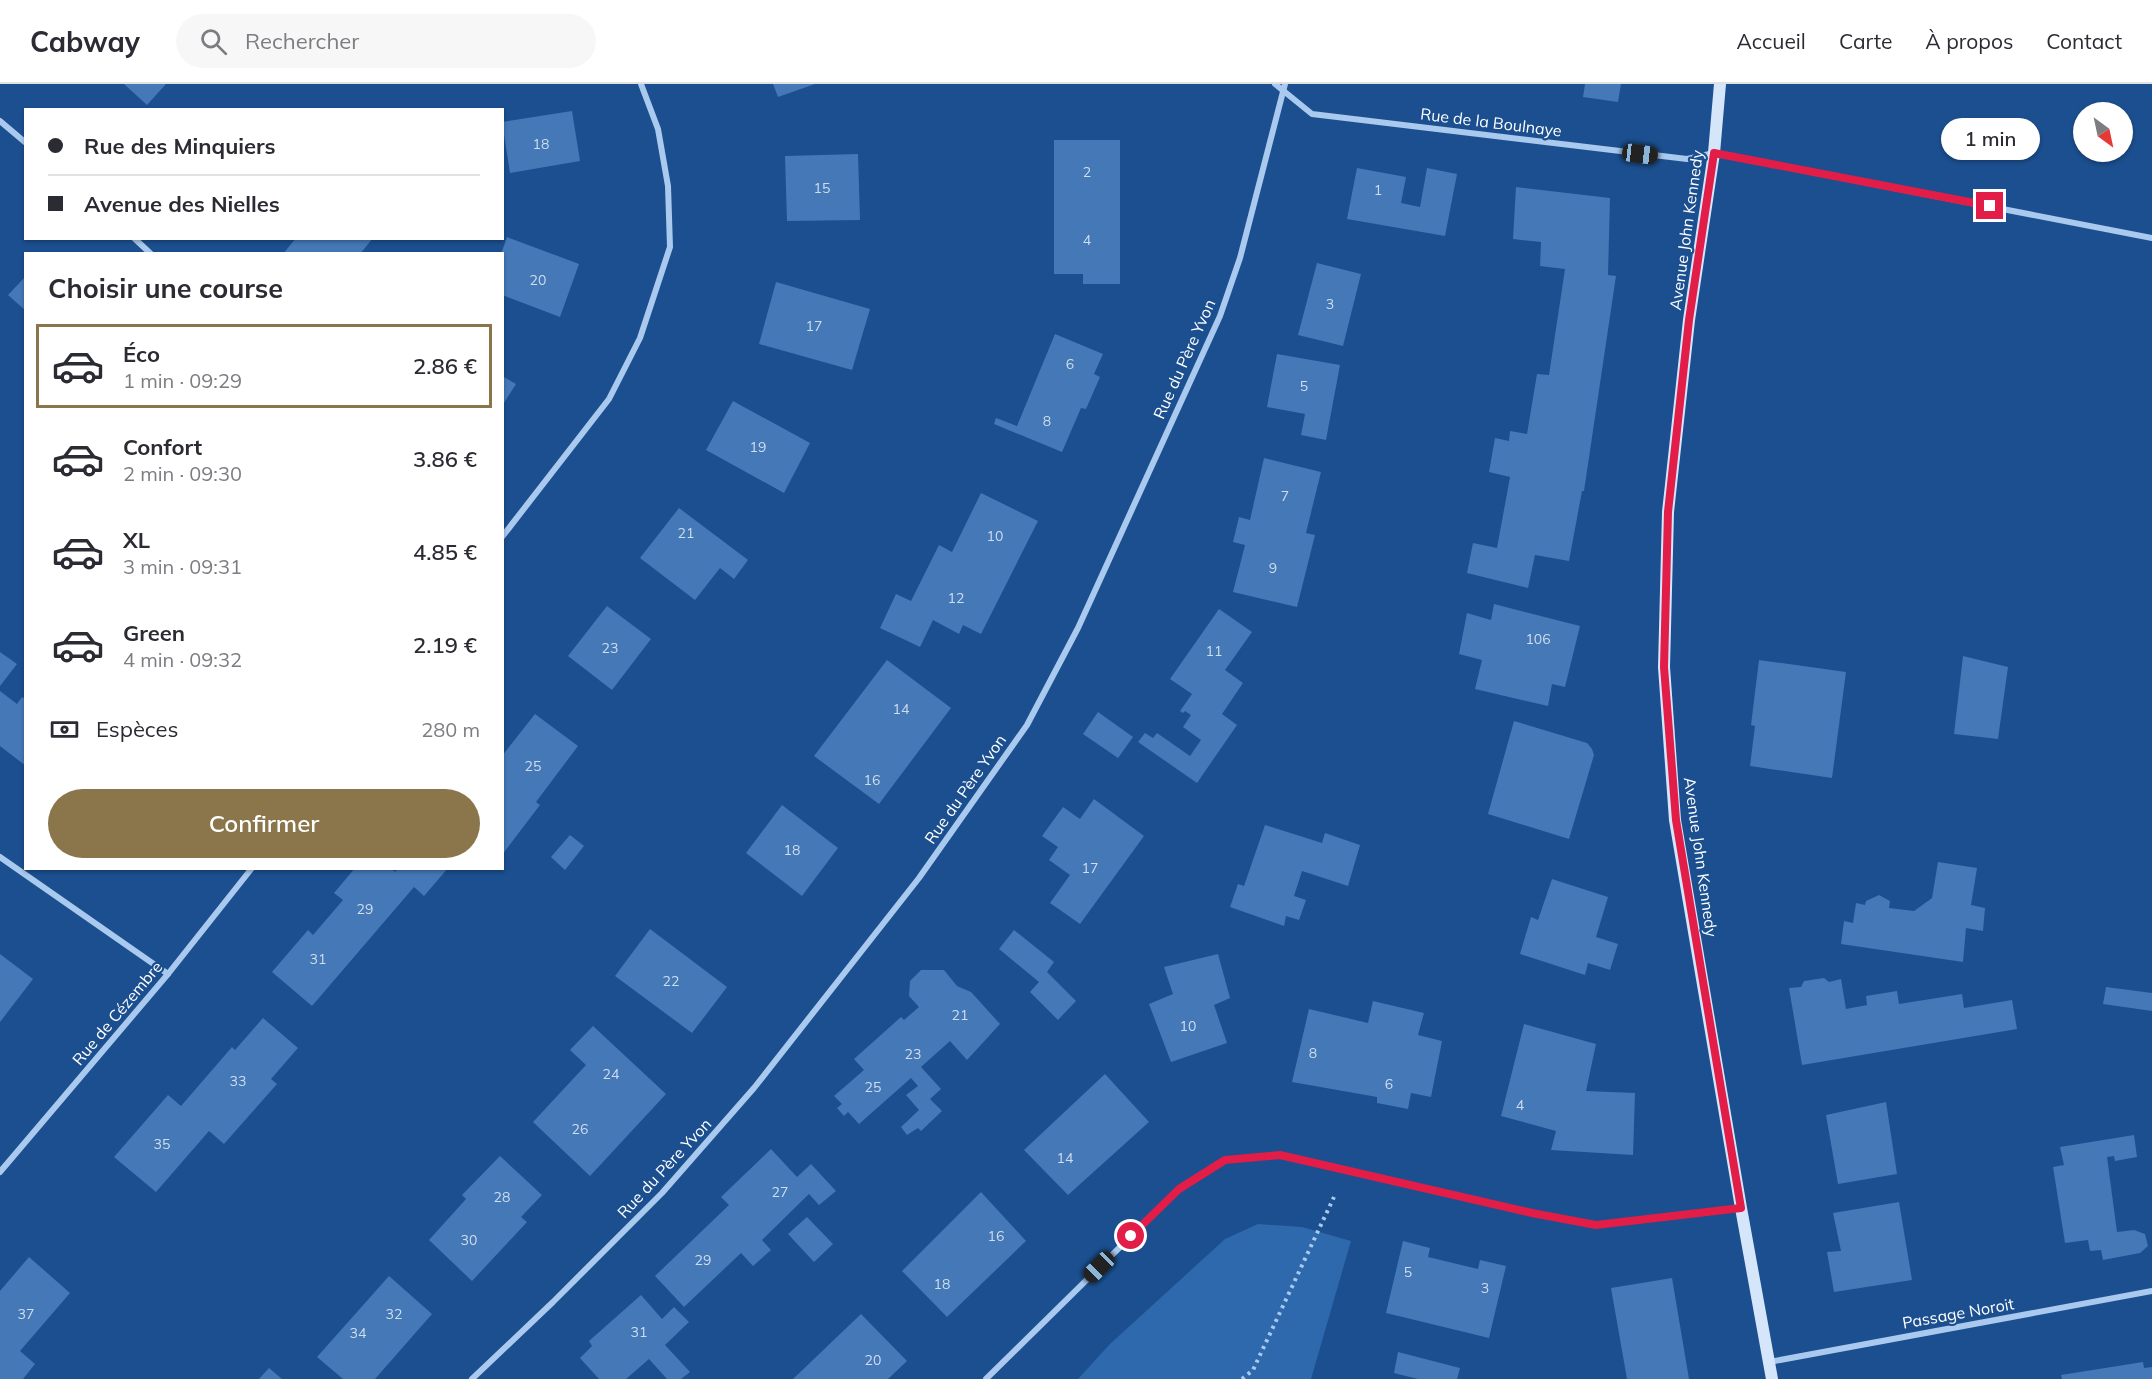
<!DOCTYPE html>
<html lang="fr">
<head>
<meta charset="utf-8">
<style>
	body { margin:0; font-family:Mulish,sans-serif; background:#f7f7f7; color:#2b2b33; height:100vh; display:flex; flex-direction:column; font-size:22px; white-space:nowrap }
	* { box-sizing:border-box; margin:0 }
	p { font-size:20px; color:#7c7c81 }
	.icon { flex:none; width:33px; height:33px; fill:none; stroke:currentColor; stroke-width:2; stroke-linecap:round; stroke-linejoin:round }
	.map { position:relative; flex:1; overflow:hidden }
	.drawer { position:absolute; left:24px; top:168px; width:480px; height:618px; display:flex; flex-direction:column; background:#fff; border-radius:0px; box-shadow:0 2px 4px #0004 }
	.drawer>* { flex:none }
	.top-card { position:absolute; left:24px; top:24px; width:480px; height:132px; border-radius:0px; box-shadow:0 2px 4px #0004; display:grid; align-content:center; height:132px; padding:0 24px; background:#fff }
	.needle { width:39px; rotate:147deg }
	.tools { position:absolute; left:2073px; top:18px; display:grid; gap:12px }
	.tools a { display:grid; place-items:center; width:60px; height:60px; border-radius:50%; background:#fff; box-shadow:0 2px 4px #0004; font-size:30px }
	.end { position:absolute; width:27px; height:27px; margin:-14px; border:8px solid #e11d48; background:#fff; box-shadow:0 0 0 3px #fff }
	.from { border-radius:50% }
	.bubble { position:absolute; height:42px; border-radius:21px; background:#fff; box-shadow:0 2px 4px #0004; font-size:20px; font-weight:600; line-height:42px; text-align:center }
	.car { position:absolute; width:18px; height:36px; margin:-18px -9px; border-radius:8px; box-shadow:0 0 4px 2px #0007; background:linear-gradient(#222 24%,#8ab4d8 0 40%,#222 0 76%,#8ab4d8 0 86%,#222 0) }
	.top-card b { display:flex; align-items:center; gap:21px; height:57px; font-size:22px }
	.top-card b+b { border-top:2px solid #e1e1e2 }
	.top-card i { width:15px; height:15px; background:#2b2b33 }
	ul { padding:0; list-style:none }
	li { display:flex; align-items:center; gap:18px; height:84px; margin:0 12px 9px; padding:0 12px; border:3px solid transparent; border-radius:0px }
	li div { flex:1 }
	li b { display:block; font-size:22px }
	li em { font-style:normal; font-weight:600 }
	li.current { border-color:#8a764a }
	li>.icon { width:54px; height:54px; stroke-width:1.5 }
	h2 { padding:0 24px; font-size:27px; line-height:72px }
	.pay { display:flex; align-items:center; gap:15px; height:66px; padding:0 24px; font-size:22px }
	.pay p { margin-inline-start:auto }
	.primary-button { display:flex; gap:12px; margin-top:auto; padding:12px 24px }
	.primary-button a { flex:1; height:69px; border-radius:36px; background:#8a764a; color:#fff; font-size:24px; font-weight:600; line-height:69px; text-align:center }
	header { display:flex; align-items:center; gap:36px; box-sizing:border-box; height:84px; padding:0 30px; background:#fff; border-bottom:2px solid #e1e1e2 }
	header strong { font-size:28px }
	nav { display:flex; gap:33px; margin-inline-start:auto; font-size:21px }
	.search { width:420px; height:54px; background:#f7f7f7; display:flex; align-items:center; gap:15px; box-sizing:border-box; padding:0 21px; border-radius:33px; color:#7c7c81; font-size:22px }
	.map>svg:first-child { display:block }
	.green { fill:#2e69ad }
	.building { fill:#4478b7 }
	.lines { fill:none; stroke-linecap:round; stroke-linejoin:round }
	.path { stroke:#a9c9ee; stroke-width:4; stroke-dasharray:3 4.5; stroke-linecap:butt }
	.minor { stroke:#a9c9ee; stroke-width:6 }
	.secondary { stroke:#d6e6fa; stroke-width:12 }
	.route { stroke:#e11d48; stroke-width:8 }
	.labels { text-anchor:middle; stroke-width:4.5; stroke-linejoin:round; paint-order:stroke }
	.number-label { font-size:14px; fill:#d0dded }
	.street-label { font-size:16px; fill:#fff; stroke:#1b4f8f }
</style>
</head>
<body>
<header>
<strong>Cabway</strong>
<div class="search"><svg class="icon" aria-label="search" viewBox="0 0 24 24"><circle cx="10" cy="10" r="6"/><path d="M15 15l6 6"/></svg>Rechercher</div>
<nav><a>Accueil</a><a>Carte</a><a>À propos</a><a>Contact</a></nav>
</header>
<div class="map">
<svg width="2152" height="1295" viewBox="0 0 2152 1295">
	<rect width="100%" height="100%" fill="#1b4f8f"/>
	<path class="green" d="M1258,1140L1302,1143L1351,1157L1311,1295H1078L1110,1260L1225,1155Z"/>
	<g class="building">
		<path d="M124,0H166L147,21Z"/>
		<path d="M773,0H815L778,13Z"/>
		<path d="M1585,0H1621L1618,18L1583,13Z"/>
		<path d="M572,27L580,77L510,89L502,38Z"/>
		<path d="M1054,56H1120V200H1083V190H1054Z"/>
		<path d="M858,70L860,136L787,137L785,72Z"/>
		<path d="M1357,84L1406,93L1401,119L1420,123L1427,84L1457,90L1445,152L1347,135Z"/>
		<path d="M1516,103L1610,114L1608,191L1616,192L1584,407H1582L1569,477L1535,471L1528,504L1467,489L1473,459L1497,464L1510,393L1489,388L1495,354L1509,357L1510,347L1527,350L1537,290L1549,291L1565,185L1540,182L1541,158L1513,155Z"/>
		<path d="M507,153L579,180L560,233L502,211V170H501Z"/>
		<path d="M296,154H373L360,170H283Z"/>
		<path d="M1317,179L1361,190L1343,262L1298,251Z"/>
		<path d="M26,192V227L8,211Z"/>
		<path d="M776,198L870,225L852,286L759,260Z"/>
		<path d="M1055,250L1103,270L1094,290L1100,293L1086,325L1081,324L1062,368L994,340L996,334L1017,342Z"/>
		<path d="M1277,270L1340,281L1326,356L1301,351L1305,330L1267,323Z"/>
		<path d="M502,292L516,300L502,322Z"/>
		<path d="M733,317L810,359L784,409L706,366Z"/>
		<path d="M1264,374L1321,388L1306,449L1315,451L1297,523L1233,508L1245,461L1233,458L1239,433L1250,436Z"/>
		<path d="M981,409L1038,437L981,550L963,541L959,550L933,536L920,563L880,544L896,510L911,517L939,461L952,468Z"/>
		<path d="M679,424L748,476L734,495L720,484L695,516L640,474Z"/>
		<path d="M1494,520L1580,542L1565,603L1552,600L1548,622L1475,605L1482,576L1459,570L1467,529L1491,536Z"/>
		<path d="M607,522L651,555L612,606L568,572Z"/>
		<path d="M1219,525L1252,548L1225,586L1243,599L1222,630L1237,641L1197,699L1138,658L1145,649L1153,654L1157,649L1190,672L1201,656L1183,643L1191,631L1185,627L1183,629L1180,627L1192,610L1170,595Z"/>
		<path d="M0,568L17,580L0,602Z"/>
		<path d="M1963,572L2008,583L1998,655L1954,650Z"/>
		<path d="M887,576L951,624L879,720L814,672Z"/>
		<path d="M1759,576L1846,588L1832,694L1750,682L1755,642L1751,641Z"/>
		<path d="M0,607L17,620L22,613L26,615V682L0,662Z"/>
		<path d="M1098,628L1133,653L1118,674L1083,650Z"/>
		<path d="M535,630L578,662L536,718L540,721L502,771V672Z"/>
		<path d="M1514,637L1587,659L1592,665L1594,671L1569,755L1488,730Z"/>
		<path d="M1094,715L1144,752L1080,840L1050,819L1070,791L1049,776L1058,763L1042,752L1063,723L1080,735Z"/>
		<path d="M782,721L838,764L802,812L746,769Z"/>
		<path d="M1265,741L1322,759L1325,749L1360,761L1348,802L1302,787L1294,812L1306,816L1299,836L1286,832L1284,842L1230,823L1238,800L1244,802Z"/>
		<path d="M570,751L584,762L565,786L551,773Z"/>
		<path d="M1938,778L1977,784L1971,821L1985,824L1983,847L1966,844L1963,878L1841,860L1844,837L1853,839L1856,819L1865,821L1866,817L1879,811L1890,817L1889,824L1914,827L1932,814Z"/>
		<path d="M355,784H391L395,788L398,784H448L424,812L414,803L312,922L272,888L308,846L313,851L343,816L334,809Z"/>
		<path d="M1552,795L1608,813L1596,853L1618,860L1610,886L1588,879L1585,891L1520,870L1531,833L1538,836Z"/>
		<path d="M650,845L727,903L692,949L615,892Z"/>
		<path d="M1014,846L1054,878L1047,888L1076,917L1058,936L1030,908L1039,898L999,865Z"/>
		<path d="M0,870L33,895L0,938Z"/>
		<path d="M1218,870L1230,914L1214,921L1227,959L1171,978L1149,920L1173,910L1164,883Z"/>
		<path d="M921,886H944L957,902L971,908L1000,940L967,976L950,957L921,983L941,1005L930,1015L942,1027L921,1047L918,1044L907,1051L901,1043L919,1026L906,1011L918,1002L911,994L859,1040L848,1028L844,1032L837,1024L842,1020L834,1012L864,986L854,975L901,933L904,936L919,923L909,912L910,897Z"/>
		<path d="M1824,894L1829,898L1841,895L1846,925L1867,921L1866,912L1897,907L1899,920L1962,910L1964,924L2012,916L2017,945L1802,981L1789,904L1801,903L1804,897Z"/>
		<path d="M2106,903L2152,909V927L2103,920Z"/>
		<path d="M1373,917L1424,929L1418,951L1442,957L1431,1013L1411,1009L1408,1025L1377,1019V1013L1292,998L1309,925L1368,939Z"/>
		<path d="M263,934L298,964L271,995L277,1000L224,1060L209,1047L156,1108L114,1073L168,1011L181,1022L232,963L235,966Z"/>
		<path d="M1524,940L1596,960L1586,1007L1635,1009L1633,1071L1551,1066L1556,1047L1501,1032Z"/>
		<path d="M593,942L666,1010L590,1092L533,1038L586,981L570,966Z"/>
		<path d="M1105,990L1149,1038L1068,1111L1024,1066Z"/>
		<path d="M1886,1018L1897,1090L1838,1100L1826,1031Z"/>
		<path d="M2134,1051L2137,1073L2115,1077L2114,1072L2107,1073L2117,1148L2134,1146L2145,1150L2148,1162L2140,1169L2103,1176L2101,1166L2090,1167L2088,1156L2065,1159L2053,1083L2064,1081L2060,1063Z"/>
		<path d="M771,1065L797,1093L811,1080L836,1107L819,1121L809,1110L762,1156L771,1166L753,1182L741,1169L684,1223L655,1192L729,1121L721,1113Z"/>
		<path d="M500,1072L542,1111L521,1133L527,1138L472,1197L429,1156L466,1115L462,1111Z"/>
		<path d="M981,1108L1026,1157L947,1233L902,1187Z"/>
		<path d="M1899,1118L1912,1196L1834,1208L1827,1168L1841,1167L1833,1129Z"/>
		<path d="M807,1133L833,1160L814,1178L788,1150Z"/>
		<path d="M1403,1157L1430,1164L1428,1173L1478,1185L1480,1176L1506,1182L1489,1254L1386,1229Z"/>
		<path d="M29,1173L70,1209L20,1267L35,1280L23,1295H0V1207Z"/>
		<path d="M389,1192L432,1230L375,1295H343L317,1273Z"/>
		<path d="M1672,1194L1689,1295H1627L1611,1204Z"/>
		<path d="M641,1211L662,1235L674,1223L689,1238L665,1261L690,1288L681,1295H667L649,1275L626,1295H599L580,1274L592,1262L589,1257Z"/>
		<path d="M861,1230L907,1277L888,1295H793Z"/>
		<path d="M1398,1268L1460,1284L1457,1295H1418L1394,1289Z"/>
		<path d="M2143,1278L2144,1284L2152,1283V1295H2062L2061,1291Z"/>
		<path d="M269,1284L282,1295H259Z"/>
	</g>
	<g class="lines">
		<path class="path" d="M1242,1295L1253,1286L1334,1113"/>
		<g class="minor">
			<path d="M1275,0L1312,30L1687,75L1714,69L2152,154"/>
			<path d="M0,37L26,59"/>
			<path d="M134,154L151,170"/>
			<path d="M502,453L609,315L640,254L670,163L668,102L658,45L641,0"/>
			<path d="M0,773L168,890"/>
			<path d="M0,1088L168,890L252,784"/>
			<path d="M1769,1278L2152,1207"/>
			<path d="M472,1295L553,1218L662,1109L754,1004L919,794L1027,641L1078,544L1220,232L1240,174L1285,0"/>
			<path d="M986,1295L1179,1105L1225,1076L1280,1071L1532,1129L1596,1141L1741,1124"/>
		</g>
		<path class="secondary" d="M1720,0L1714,69L1689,236L1668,428L1664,583L1675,736L1741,1124L1772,1295"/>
	</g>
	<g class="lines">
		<path class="route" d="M1131,1152L1179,1105L1225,1076L1280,1071L1532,1129L1596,1141L1741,1124L1676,736L1664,583L1668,428L1689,236L1714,69L1990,122"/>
	</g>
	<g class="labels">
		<g class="number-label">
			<text x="541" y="65">18</text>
			<text x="1087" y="93">2</text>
			<text x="822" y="109">15</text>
			<text x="1378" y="111">1</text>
			<text x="1087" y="161">4</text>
			<text x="538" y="201">20</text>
			<text x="1330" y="225">3</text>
			<text x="814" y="247">17</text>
			<text x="1070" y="285">6</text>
			<text x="1304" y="307">5</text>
			<text x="1047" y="342">8</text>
			<text x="758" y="368">19</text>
			<text x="1285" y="417">7</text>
			<text x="686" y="454">21</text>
			<text x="995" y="457">10</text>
			<text x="1273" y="489">9</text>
			<text x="956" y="519">12</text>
			<text x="1538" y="560">106</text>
			<text x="610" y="569">23</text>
			<text x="1214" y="572">11</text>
			<text x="901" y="630">14</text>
			<text x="533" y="687">25</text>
			<text x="872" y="701">16</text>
			<text x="792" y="771">18</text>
			<text x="1090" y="789">17</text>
			<text x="365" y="830">29</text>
			<text x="318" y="880">31</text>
			<text x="671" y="902">22</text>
			<text x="960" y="936">21</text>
			<text x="1188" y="947">10</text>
			<text x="1313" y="974">8</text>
			<text x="913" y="975">23</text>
			<text x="611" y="995">24</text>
			<text x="238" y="1002">33</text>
			<text x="1389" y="1005">6</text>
			<text x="873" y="1008">25</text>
			<text x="1520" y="1026">4</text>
			<text x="580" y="1050">26</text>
			<text x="162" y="1065">35</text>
			<text x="1065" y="1079">14</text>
			<text x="780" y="1113">27</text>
			<text x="502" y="1118">28</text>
			<text x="996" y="1157">16</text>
			<text x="469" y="1161">30</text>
			<text x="703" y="1181">29</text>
			<text x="1408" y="1193">5</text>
			<text x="942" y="1205">18</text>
			<text x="1485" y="1209">3</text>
			<text x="26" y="1235">37</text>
			<text x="394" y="1235">32</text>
			<text x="639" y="1253">31</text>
			<text x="358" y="1254">34</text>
			<text x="873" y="1281">20</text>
		</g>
		<g class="street-label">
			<text transform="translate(1491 38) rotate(7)" y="6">Rue de la Boulnaye</text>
			<text transform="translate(1686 146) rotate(-82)" y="6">Avenue John Kennedy</text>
			<text transform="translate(1184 275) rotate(-66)" y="6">Rue du Père Yvon</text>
			<text transform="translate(965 705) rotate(-55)" y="6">Rue du Père Yvon</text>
			<text transform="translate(1701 773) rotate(82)" y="6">Avenue John Kennedy</text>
			<text transform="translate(117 929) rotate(-50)" y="6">Rue de Cézembre</text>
			<text transform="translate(664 1084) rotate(-47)" y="6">Rue du Père Yvon</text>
			<text transform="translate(1958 1229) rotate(-10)" y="6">Passage Noroit</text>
		</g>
	</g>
</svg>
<div class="tools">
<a><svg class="needle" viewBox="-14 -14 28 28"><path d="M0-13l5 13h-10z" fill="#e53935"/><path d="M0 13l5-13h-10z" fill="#7c7c81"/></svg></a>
</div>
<i class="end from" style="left:1131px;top:1152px"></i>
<i class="end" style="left:1990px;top:122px"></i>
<div class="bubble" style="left:1941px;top:34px;width:99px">1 min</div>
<i class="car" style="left:1640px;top:70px;rotate:97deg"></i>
<i class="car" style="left:1099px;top:1183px;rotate:225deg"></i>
<div class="top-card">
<b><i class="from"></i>Rue des Minquiers</b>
<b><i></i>Avenue des Nielles</b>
</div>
<section class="drawer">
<h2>Choisir une course</h2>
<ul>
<li class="current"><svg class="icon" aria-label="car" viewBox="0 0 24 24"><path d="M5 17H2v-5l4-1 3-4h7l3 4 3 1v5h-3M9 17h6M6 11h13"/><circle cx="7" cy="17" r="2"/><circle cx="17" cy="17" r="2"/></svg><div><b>Éco</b><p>1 min · 09:29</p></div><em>2.86 €</em></li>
<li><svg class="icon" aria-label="car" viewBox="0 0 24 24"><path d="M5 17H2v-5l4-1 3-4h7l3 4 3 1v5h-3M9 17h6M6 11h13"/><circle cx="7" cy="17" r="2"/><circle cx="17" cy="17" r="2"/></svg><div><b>Confort</b><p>2 min · 09:30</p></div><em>3.86 €</em></li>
<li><svg class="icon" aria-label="car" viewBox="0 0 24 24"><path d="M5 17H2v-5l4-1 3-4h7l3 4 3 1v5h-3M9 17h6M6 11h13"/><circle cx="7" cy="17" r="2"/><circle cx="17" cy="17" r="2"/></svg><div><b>XL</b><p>3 min · 09:31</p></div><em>4.85 €</em></li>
<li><svg class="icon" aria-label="car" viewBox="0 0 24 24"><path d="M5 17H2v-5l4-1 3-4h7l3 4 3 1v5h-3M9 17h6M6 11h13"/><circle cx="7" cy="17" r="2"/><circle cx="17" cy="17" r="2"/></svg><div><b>Green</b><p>4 min · 09:32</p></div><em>2.19 €</em></li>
</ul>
<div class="pay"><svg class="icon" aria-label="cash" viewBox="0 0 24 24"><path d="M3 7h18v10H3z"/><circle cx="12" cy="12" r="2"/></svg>Espèces<p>280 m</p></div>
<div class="primary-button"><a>Confirmer</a></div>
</section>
</div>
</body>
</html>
